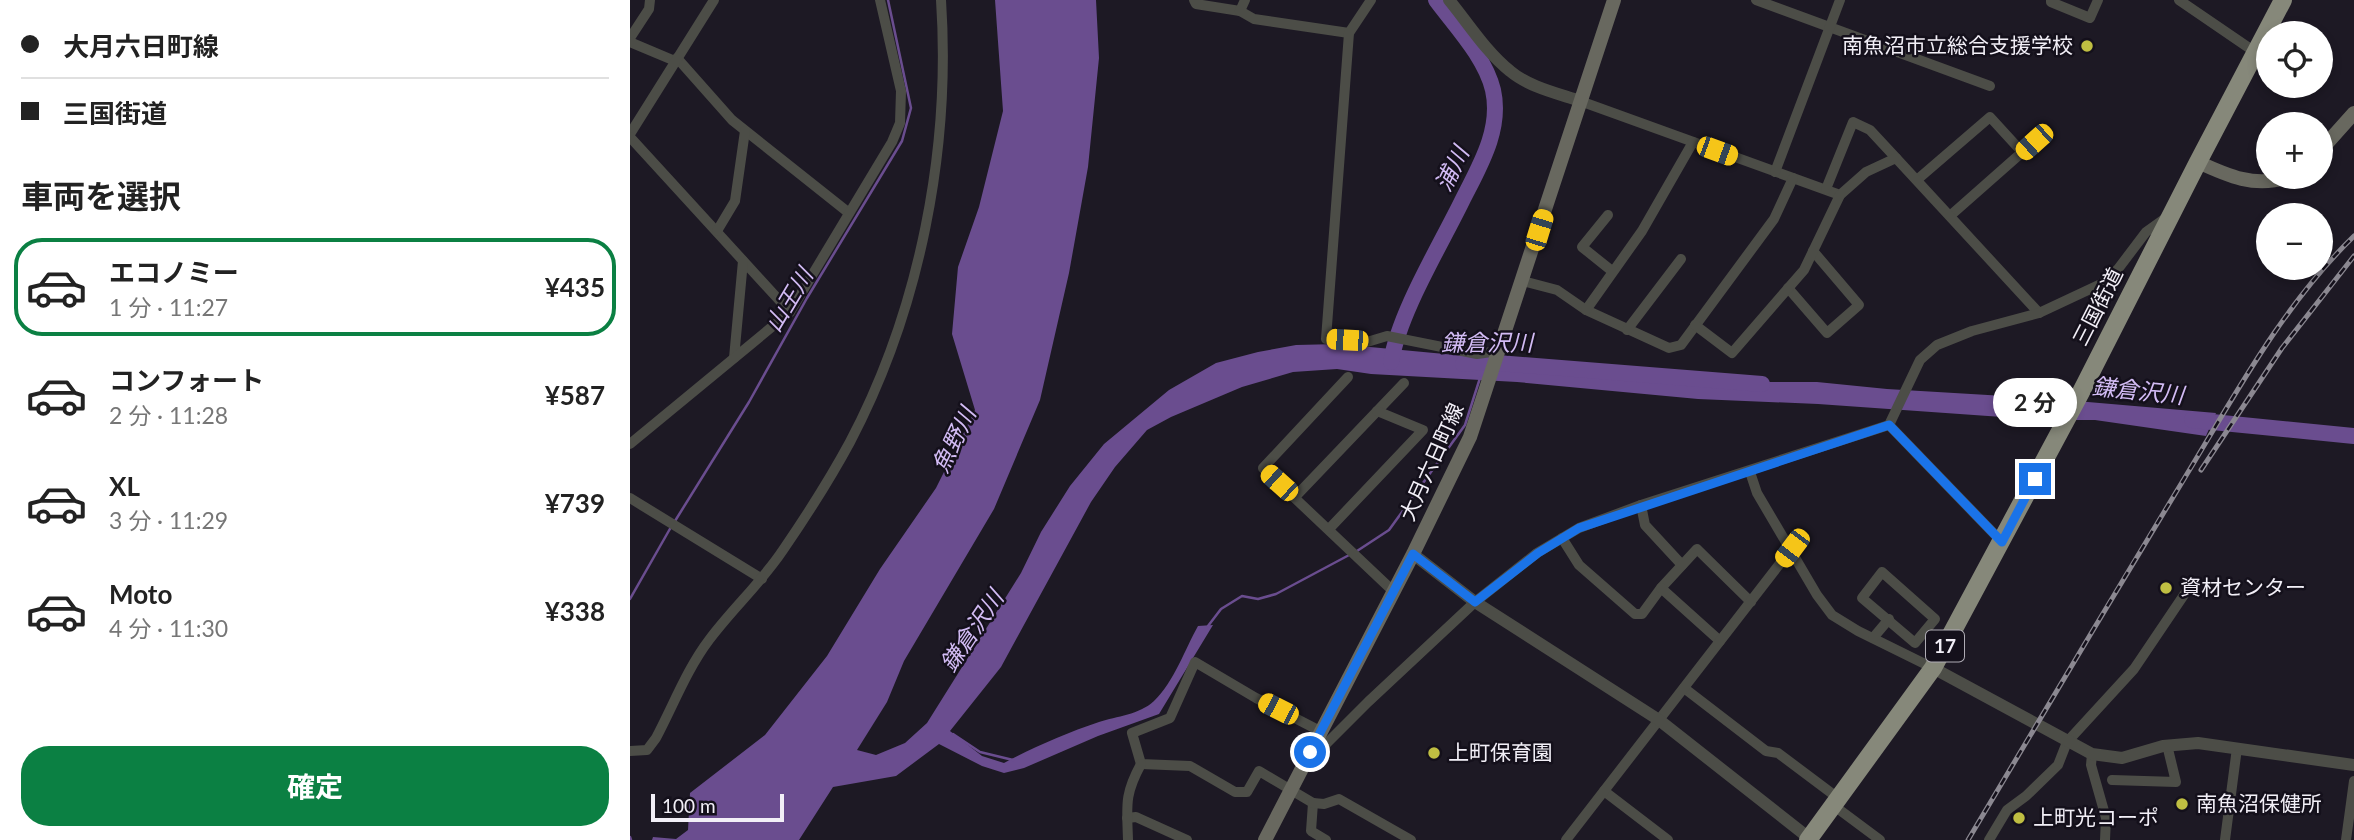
<!DOCTYPE html>
<html lang="ja">
<head>
<meta charset="utf-8">
<style>
	body { margin:0; font-family:Lato,"Noto Sans JP",sans-serif; background:#f6f6f6; color:#222; height:100vh; display:flex; flex-direction:column; font-size:26px; white-space:nowrap }
	* { box-sizing:border-box; margin:0 }
	p { font-size:23px; color:#767676 }
	.icon { flex:none; width:38px; height:38px; fill:none; stroke:currentColor; stroke-width:2; stroke-linecap:round; stroke-linejoin:round }
	.map { position:relative; flex:1; overflow:hidden }
	.panel { display:flex; flex-direction:column; background:#fff; width:630px }
	.panel>* { flex:none }
	.top-card { display:grid; align-content:center; height:154px; padding:0 21px; background:#fff }
	.buttons { position:absolute; left:1626px; top:21px; display:grid; gap:14px }
	.buttons a { display:grid; place-items:center; width:77px; height:77px; border-radius:50%; background:#fff; box-shadow:0 4px 10px #0003; font-size:35px }
	.scale { position:absolute; left:21px; bottom:18px; width:133px; box-sizing:border-box; padding-left:7px; border:4px solid #f2eff7; border-top:0; font-size:19px; line-height:24px; white-space:nowrap; color:#f2eff7; -webkit-text-stroke:5px #14101b; paint-order:stroke }
	.end { position:absolute; width:32px; height:32px; margin:-16px; border:9px solid #1a73e8; background:#fff; box-shadow:0 0 0 4px #fff }
	.from { border-radius:50% }
	.bubble { position:absolute; height:49px; border-radius:24px; background:#fff; box-shadow:0 4px 10px #0003; font-size:23px; font-weight:700; line-height:49px; text-align:center }
	.car { position:absolute; width:21px; height:42px; margin:-21px -10px; border-radius:9px; box-shadow:0 0 5px 2px #0007; background:linear-gradient(#f5c518 24%,#345 0 40%,#f5c518 0 76%,#345 0 86%,#f5c518 0) }
	.top-card b { display:flex; align-items:center; gap:24px; height:66px; font-size:26px }
	.top-card b+b { border-top:2px solid #e0e0e0 }
	.top-card i { width:18px; height:18px; background:#222 }
	ul { padding:0; list-style:none }
	li { display:flex; align-items:center; gap:21px; height:98px; margin:0 14px 10px; padding:0 7px; border:4px solid transparent; border-radius:28px }
	li div { flex:1 }
	li b { display:block; font-size:26px }
	li em { font-style:normal; font-weight:700 }
	li.on { border-color:#0b8043 }
	li>.icon { width:63px; height:63px; stroke-width:1.5 }
	h2 { padding:0 21px; font-size:32px; line-height:84px }
	.primary-button { display:flex; gap:14px; margin-top:auto; padding:14px 21px }
	.primary-button a { flex:1; height:80px; border-radius:28px; background:#0b8043; color:#fff; font-size:28px; font-weight:700; line-height:80px; text-align:center }
	main { display:flex; flex:1; min-height:0 }
	.map>svg:first-child { display:block }
	.water { fill:#6a4d8f }
	.lines { fill:none; stroke-linecap:round; stroke-linejoin:round }
	.stream { stroke:#6a4d8f; stroke-width:2.5 }
	.river { stroke:#6a4d8f; stroke-width:16 }
	.minor { stroke:#4c4d47; stroke-width:10 }
	.tertiary { stroke:#4c4d47; stroke-width:12 }
	.secondary { stroke:#68685f; stroke-width:14 }
	.trunk { stroke:#86887a; stroke-width:18 }
	.rail-casing { stroke:#8b8891; stroke-width:5 }
	.rail { stroke:#14101b; stroke-width:2.5; stroke-dasharray:8; stroke-linecap:butt }
	.route { stroke:#1a73e8; stroke-width:9 }
	.poi-dot { fill:#bfbe42; stroke:#14101b; stroke-width:2.5 }
	.labels { text-anchor:middle; stroke-width:5; stroke-linejoin:round; paint-order:stroke }
	.shield { fill:#14101b; stroke:#afacb5; stroke-width:2 }
	.shield-label { font-size:19px; font-weight:bold; fill:#f2eff7 }
	.poi-label { font-size:21px; fill:#f2eff7; stroke:#14101b; text-anchor:start }
	.street-label { font-size:21px; fill:#f2eff7; stroke:#14101b }
	.water-label { font-size:23px; font-style:italic; fill:#d2bbf4; stroke:#14101b }
</style>
</head>
<body>
<main>
<section class="panel">
<div class="top-card">
<b><i class="from"></i>大月六日町線</b>
<b><i></i>三国街道</b>
</div>
<h2>車両を選択</h2>
<ul>
<li class="on"><svg class="icon" aria-label="car" viewBox="0 0 24 24"><path d="M5 17H2v-5l4-1 3-4h7l3 4 3 1v5h-3M9 17h6M6 11h13"/><circle cx="7" cy="17" r="2"/><circle cx="17" cy="17" r="2"/></svg><div><b>エコノミー</b><p>1 分 · 11:27</p></div><em>¥435</em></li>
<li><svg class="icon" aria-label="car" viewBox="0 0 24 24"><path d="M5 17H2v-5l4-1 3-4h7l3 4 3 1v5h-3M9 17h6M6 11h13"/><circle cx="7" cy="17" r="2"/><circle cx="17" cy="17" r="2"/></svg><div><b>コンフォート</b><p>2 分 · 11:28</p></div><em>¥587</em></li>
<li><svg class="icon" aria-label="car" viewBox="0 0 24 24"><path d="M5 17H2v-5l4-1 3-4h7l3 4 3 1v5h-3M9 17h6M6 11h13"/><circle cx="7" cy="17" r="2"/><circle cx="17" cy="17" r="2"/></svg><div><b>XL</b><p>3 分 · 11:29</p></div><em>¥739</em></li>
<li><svg class="icon" aria-label="car" viewBox="0 0 24 24"><path d="M5 17H2v-5l4-1 3-4h7l3 4 3 1v5h-3M9 17h6M6 11h13"/><circle cx="7" cy="17" r="2"/><circle cx="17" cy="17" r="2"/></svg><div><b>Moto</b><p>4 分 · 11:30</p></div><em>¥338</em></li>
</ul>
<div class="primary-button"><a>確定</a></div>
</section>
<div class="map">
<svg width="1724" height="840" viewBox="0 0 1724 840">
	<rect width="100%" height="100%" fill="#1d1924"/>
	<path class="water" d="M365,0H466L469,58L458,167L439,273L410,400L364,509L274,661L257,702L227,750L246,755L275,743L297,723L391,573L411,532L440,486L474,444L539,390L586,363L628,352L666,345L708,344L836,356L886,368L1069,382H1187L1257,389L1423,399L1586,413L1576,436L1465,420H1416L1188,404L1068,399L887,382L741,374L707,369L663,372L612,387L541,417L517,430L485,467L461,502L371,667L320,731L352,756L374,763C404,747 436,733 469,722C487,716 509,715 524,701C544,682 555,649 568,626L583,625L529,714L468,736L394,768L374,773L352,766L309,744L266,776L203,787L169,840H22L23,837L46,839L58,830L60,793L135,735L197,656L250,569L306,488L345,410L322,334L328,267L349,207L373,111Z"/>
	<g class="lines">
		<g class="stream">
			<path d="M45,521L119,402L177,298L272,141L281,108L258,0"/>
			<path d="M727,551L759,530L835,425L850,378"/>
			<path d="M0,599L41,527"/>
			<path d="M578,626L591,609L612,596L628,599L646,594L721,554"/>
			<path d="M323,734L350,752L383,760"/>
			<path d="M0,837L1,840"/>
		</g>
		<g class="river">
			<path d="M761,362C769,313 809,248 832,201C849,167 872,130 863,90C855,57 826,27 806,0"/>
			<path d="M833,364L855,362L1132,384"/>
			<path d="M1562,420L1724,436"/>
		</g>
		<g class="minor">
			<path d="M564,0L566,4L610,11"/>
			<path d="M615,0L610,11L624,19L719,33"/>
			<path d="M741,0L719,33L696,339L737,342L757,336L847,354L869,351"/>
			<path d="M1126,0L1360,86"/>
			<path d="M1421,0V2L1460,18L1468,0"/>
			<path d="M1549,0L1625,52"/>
			<path d="M0,38L19,9L20,0"/>
			<path d="M0,42L45,61"/>
			<path d="M47,58L102,120L219,213"/>
			<path d="M950,101L1210,195"/>
			<path d="M0,134L84,0"/>
			<path d="M0,137L160,312"/>
			<path d="M1145,172L1210,0"/>
			<path d="M1288,179L1360,117L1392,152"/>
			<path d="M1196,189L1223,122L1240,130L1266,158"/>
			<path d="M978,215L952,247L982,271"/>
			<path d="M1321,215L1415,132"/>
			<path d="M87,231L105,201L115,131"/>
			<path d="M893,281L927,290L956,310L1039,348L1051,345L1144,219L1163,178"/>
			<path d="M1158,288L1197,333L1229,305L1183,251"/>
			<path d="M956,310L1012,231L1063,142"/>
			<path d="M1065,325L1102,353L1174,270L1210,195L1236,172L1266,158L1409,313"/>
			<path d="M997,330L1051,259"/>
			<path d="M104,358L113,261"/>
			<path d="M718,377L633,468L763,591"/>
			<path d="M1259,425L1372,542"/>
			<path d="M0,444L160,312L262,142L270,123L271,91L250,0"/>
			<path d="M1120,472L1127,493L1187,595L1202,615L1228,631L1303,668"/>
			<path d="M665,497L774,383"/>
			<path d="M0,498L132,579"/>
			<path d="M1011,505L1015,525L1052,565"/>
			<path d="M699,529L793,430L747,411"/>
			<path d="M932,538L949,565L1005,614H1012L1031,588L1067,549L1121,602"/>
			<path d="M1252,572L1305,619L1285,643L1232,598Z"/>
			<path d="M1031,588L1090,641"/>
			<path d="M1243,638L1259,619"/>
			<path d="M1054,688L1136,751L1148,753L1208,798"/>
			<path d="M690,731L626,698L565,662L540,718L502,733L511,764L560,766L605,792H617L629,771L683,803L681,831L696,840"/>
			<path d="M0,751L17,750L26,738C43,706 57,669 79,640C102,609 131,583 153,550C177,515 200,479 220,442C290,309 321,149 311,0"/>
			<path d="M1462,754L1461,765L1476,818L1475,840"/>
			<path d="M680,760L738,702L845,602L907,553L949,528L1011,505L1259,425L1290,360L1307,345L1342,331L1409,313L1473,283L1488,269L1516,232L1537,217"/>
			<path d="M1482,780L1546,782L1537,745"/>
			<path d="M974,791L1038,840"/>
			<path d="M683,803L694,804L709,799L781,840"/>
			<path d="M1203,805L1250,840"/>
			<path d="M497,818L506,817L557,840"/>
			<path d="M498,840C497,806 494,795 511,764"/>
			<path d="M936,840L1162,548"/>
			<path d="M1359,840L1377,810L1396,796L1428,765L1437,742L1504,669L1562,583"/>
			<path d="M1595,840L1607,748"/>
			<path d="M1716,840L1724,781"/>
		</g>
		<g class="tertiary">
			<path d="M819,0C838,23 856,52 880,71C899,87 926,93 950,101"/>
			<path d="M783,554L845,602L1029,720L1179,838"/>
			<path d="M1303,668L1462,754L1492,758L1533,746L1568,743L1724,765"/>
		</g>
		<g class="secondary">
			<path d="M1690,151L1724,113"/>
			<path d="M1568,162C1598,176 1625,188 1658,177"/>
			<path d="M635,840L783,554L840,437L984,0"/>
		</g>
		<path class="trunk" d="M1178,840L1303,668L1450,394L1568,162L1653,0"/>
		<g class="rail-casing">
			<g id="rail">
				<path d="M1571,470L1652,348L1724,256"/>
				<path d="M1338,840C1410,719 1481,599 1554,479C1605,395 1653,305 1724,236"/>
			</g>
		</g>
		<use href="#rail" class="rail"/>
	</g>
	<g class="lines">
		<path class="route" d="M680,752L783,554L845,602L908,553L949,528L1259,425L1372,542L1405,479"/>
	</g>
	<g class="poi-dot">
		<circle cx="1457" cy="46" r="7"/>
		<circle cx="1536" cy="588" r="7"/>
		<circle cx="804" cy="753" r="7"/>
		<circle cx="1552" cy="804" r="7"/>
		<circle cx="1389" cy="818" r="7"/>
	</g>
	<g class="labels">
		<rect class="shield" x="1296" y="630.5" width="38" height="31" rx="5"/>
		<g class="shield-label">
			<text x="1315" y="653">17</text>
		</g>
		<g class="poi-label">
			<text x="1443" y="53" text-anchor="end">南魚沼市立総合支援学校</text>
			<text x="1550" y="595">資材センター</text>
			<text x="818" y="760">上町保育園</text>
			<text x="1566" y="811">南魚沼保健所</text>
			<text x="1403" y="825">上町光コーポ</text>
		</g>
		<g class="street-label">
			<text transform="translate(1468 307) rotate(-63)" y="7">三国街道</text>
			<text transform="translate(802 462) rotate(-66)" y="7">大月六日町線</text>
		</g>
		<g class="water-label">
			<text transform="translate(822 169) rotate(-64)" y="8">浦川</text>
			<text transform="translate(159 300) rotate(-59)" y="8">山王川</text>
			<text x="857" y="351">鎌倉沢川</text>
			<text transform="translate(1508 391) rotate(6)" y="8">鎌倉沢川</text>
			<text transform="translate(324 440) rotate(-64)" y="8">魚野川</text>
			<text transform="translate(342 631) rotate(-56)" y="8">鎌倉沢川</text>
		</g>
	</g>
</svg>
<div class="buttons">
<a><svg class="icon" aria-label="locate" viewBox="0 0 24 24"><circle cx="12" cy="12" r="6"/><path d="M12 2v4M12 18v4M2 12h4M18 12h4"/></svg></a>
<a>+</a>
<a>−</a>
</div>
<div class="scale">100 m</div>
<i class="end from" style="left:680px;top:752px"></i>
<i class="end" style="left:1405px;top:479px"></i>
<div class="bubble" style="left:1363px;top:378px;width:84px">2 分</div>
<i class="car" style="left:1404px;top:142px;rotate:228deg"></i>
<i class="car" style="left:1087px;top:151px;rotate:110deg"></i>
<i class="car" style="left:909px;top:230px;rotate:17deg"></i>
<i class="car" style="left:717px;top:340px;rotate:273deg"></i>
<i class="car" style="left:649px;top:483px;rotate:312deg"></i>
<i class="car" style="left:1162px;top:548px;rotate:217deg"></i>
<i class="car" style="left:648px;top:709px;rotate:297deg"></i>
</div>
</main>
</body>
</html>
